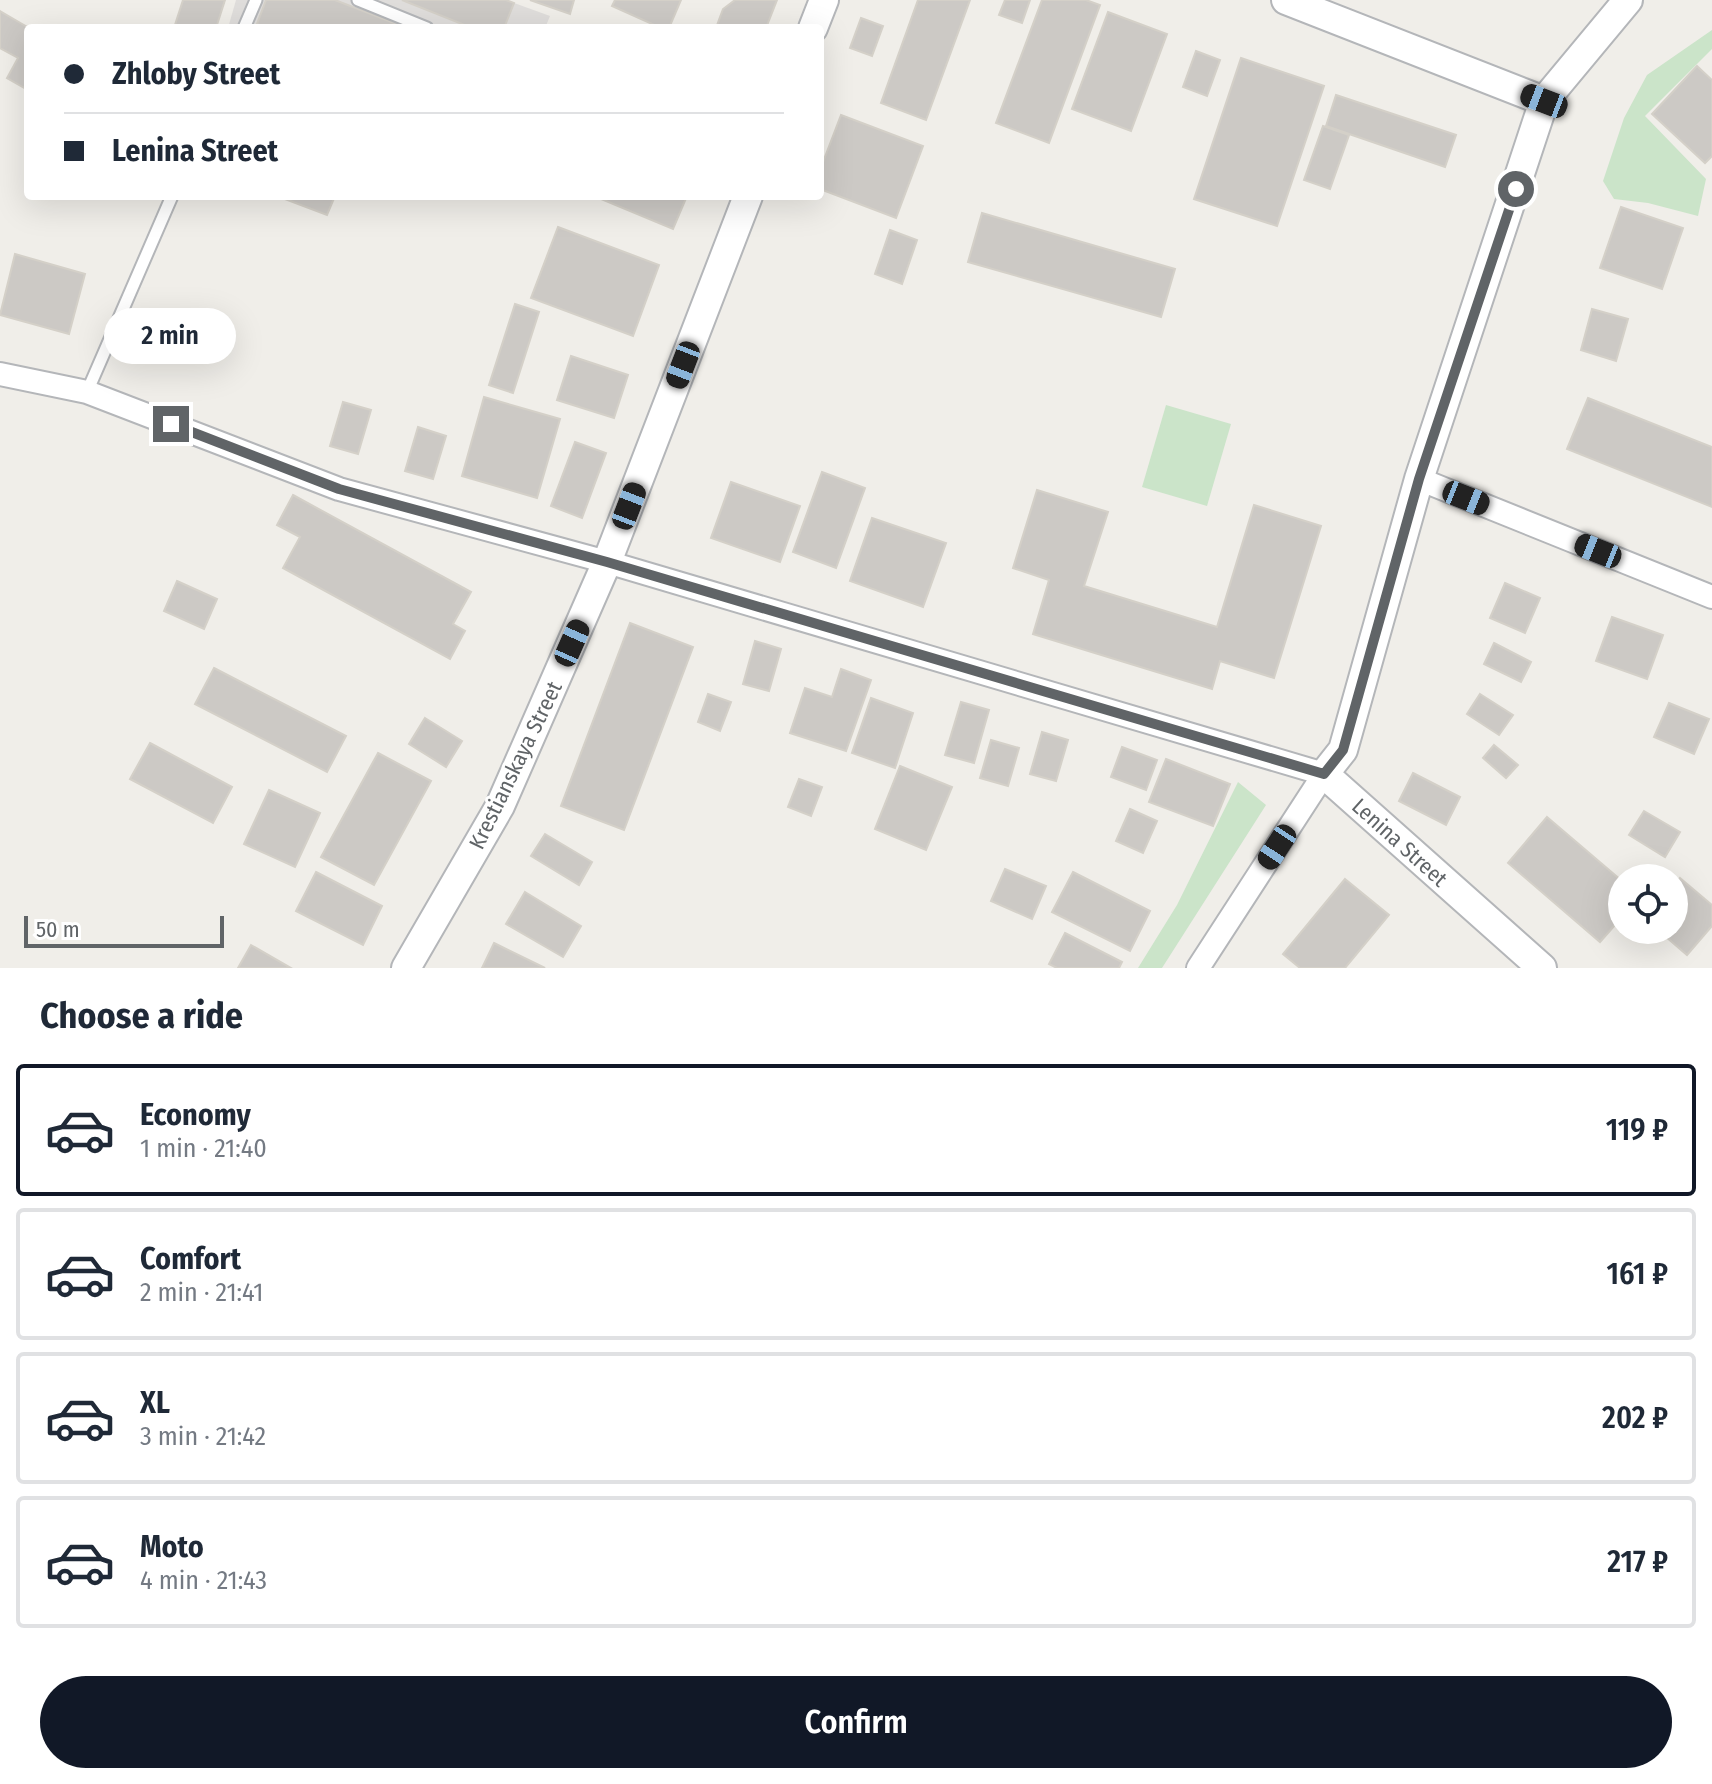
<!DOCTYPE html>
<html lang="en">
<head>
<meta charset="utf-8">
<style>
	body { margin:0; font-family:"Fira Sans Condensed",sans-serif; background:#f2f2f3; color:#1f2937; height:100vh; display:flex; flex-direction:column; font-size:30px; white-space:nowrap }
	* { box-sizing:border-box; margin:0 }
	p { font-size:26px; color:#747a83 }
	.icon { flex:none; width:44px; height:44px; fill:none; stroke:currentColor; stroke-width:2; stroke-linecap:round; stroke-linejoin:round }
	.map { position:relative; height:968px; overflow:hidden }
	.drawer { display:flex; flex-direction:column; background:#fff; flex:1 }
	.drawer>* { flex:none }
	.banner { position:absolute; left:24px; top:24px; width:800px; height:176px; border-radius:8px; box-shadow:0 8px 32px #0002; display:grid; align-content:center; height:176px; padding:0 40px; background:#fff }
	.fabs { position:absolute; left:1608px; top:864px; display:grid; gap:16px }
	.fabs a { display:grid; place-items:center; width:80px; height:80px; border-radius:50%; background:#fff; box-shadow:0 8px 32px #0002; font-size:40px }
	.scale { position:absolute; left:24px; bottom:20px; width:200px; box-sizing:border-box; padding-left:8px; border:4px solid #606467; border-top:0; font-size:22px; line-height:28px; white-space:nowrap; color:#606467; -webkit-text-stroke:6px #fff; paint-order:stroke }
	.end { position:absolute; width:36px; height:36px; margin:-18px; border:10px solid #606467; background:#fff; box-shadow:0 0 0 4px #fff }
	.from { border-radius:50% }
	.bubble { position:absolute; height:56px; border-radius:28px; background:#fff; box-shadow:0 8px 32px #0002; font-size:26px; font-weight:600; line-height:56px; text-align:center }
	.car { position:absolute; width:24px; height:48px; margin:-24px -12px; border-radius:10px; box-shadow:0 0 6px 2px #0007; background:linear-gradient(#222 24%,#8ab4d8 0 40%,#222 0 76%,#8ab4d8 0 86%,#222 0) }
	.banner b { display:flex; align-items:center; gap:28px; height:76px; font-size:30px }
	.banner b+b { border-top:2px solid #e0e1e3 }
	.banner i { width:20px; height:20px; background:#1f2937 }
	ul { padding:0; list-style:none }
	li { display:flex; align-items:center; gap:24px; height:132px; margin:0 16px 12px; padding:0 24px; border:4px solid #e0e1e3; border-radius:8px }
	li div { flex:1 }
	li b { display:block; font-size:30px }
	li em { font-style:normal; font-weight:600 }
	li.selected { border-color:#111827 }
	li>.icon { width:72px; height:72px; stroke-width:1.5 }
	h2 { padding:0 40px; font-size:36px; line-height:96px }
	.primary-button { display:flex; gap:16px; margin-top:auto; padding:16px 40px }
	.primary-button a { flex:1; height:92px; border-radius:48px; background:#111827; color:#fff; font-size:32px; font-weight:600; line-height:92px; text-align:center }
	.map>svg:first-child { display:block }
	.industrial { fill:#dfdddb }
	.green { fill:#cbe4c9 }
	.building { fill:#ccc9c5; stroke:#d4d0c8; stroke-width:2 }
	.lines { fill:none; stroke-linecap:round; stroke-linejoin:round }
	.service-casing { stroke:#b4b6b9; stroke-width:15 }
	.minor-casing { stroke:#b4b6b9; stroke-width:26 }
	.tertiary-casing { stroke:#b4b6b9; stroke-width:32 }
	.service { stroke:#fff; stroke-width:11 }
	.minor { stroke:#fff; stroke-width:22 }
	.tertiary { stroke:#fff; stroke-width:28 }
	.route { stroke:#606467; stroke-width:10 }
	.labels { text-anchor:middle; stroke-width:6; stroke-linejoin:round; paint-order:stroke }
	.street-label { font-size:22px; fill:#606467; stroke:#fff }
</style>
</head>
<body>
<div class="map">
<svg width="1712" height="968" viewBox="0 0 1712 968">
	<rect width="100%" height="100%" fill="#f0eee9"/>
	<path class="industrial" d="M236,0H506L550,16L545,28H228Z"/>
	<g class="green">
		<path d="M1712,30V49L1645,116L1706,179L1698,216L1648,203L1614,199L1603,181L1624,118L1647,75Z"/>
		<path d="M1166,405L1231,424L1207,506L1142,487Z"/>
		<path d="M1238,782L1266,805L1162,968H1138L1177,905Z"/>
	</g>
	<g class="building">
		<path d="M183,0H225L216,28H174Z"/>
		<path d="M266,0H335L407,28H266L257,24Z"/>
		<path d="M402,0H506L514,3L504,28H472Z"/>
		<path d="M530,0H574L570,14Z"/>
		<path d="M615,0H681L669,28H661L612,6Z"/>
		<path d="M735,0H777L766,28H716L723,9Z"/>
		<path d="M918,0H970L926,120L881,103Z"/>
		<path d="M1005,0H1030L1022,23L999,15Z"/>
		<path d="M1042,0H1086L1100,5L1049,143L996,123Z"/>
		<path d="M0,11L29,28L28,90L7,78L18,58L0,48Z"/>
		<path d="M1108,12L1167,34L1131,131L1072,109Z"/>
		<path d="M861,18L883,26L872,56L850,48Z"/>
		<path d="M1196,51L1220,60L1207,96L1183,87Z"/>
		<path d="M1241,58L1324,86L1277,226L1194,199Z"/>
		<path d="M1697,66L1712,80V156L1705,163L1652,114Z"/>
		<path d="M1336,95L1456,135L1445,167L1326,126Z"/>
		<path d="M841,115L923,146L896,218L820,189V170Z"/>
		<path d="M1323,126L1349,135L1330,189L1304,180Z"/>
		<path d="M277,196H335L327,215Z"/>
		<path d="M594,196H687L673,229Z"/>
		<path d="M1621,207L1683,228L1662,289L1600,268Z"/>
		<path d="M982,213L1175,269L1161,317L968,262Z"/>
		<path d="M558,227L659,265L633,336L531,298Z"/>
		<path d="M890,230L917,240L902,284L875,274Z"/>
		<path d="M15,254L85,274L69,334L0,315Z"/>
		<path d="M515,304L539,312L513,393L489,385Z"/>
		<path d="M1592,309L1628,319L1616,361L1581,350Z"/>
		<path d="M571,356L628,375L614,418L557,400Z"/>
		<path d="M484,397L560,419L537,498L462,476Z"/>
		<path d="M1588,398L1712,447V507L1567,449Z"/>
		<path d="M343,402L371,410L358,454L330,446Z"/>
		<path d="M418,427L446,436L433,479L405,471Z"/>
		<path d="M575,442L606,453L582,518L551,506Z"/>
		<path d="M822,472L865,488L836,568L793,552Z"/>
		<path d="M731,482L800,506L780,562L711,538Z"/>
		<path d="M1037,490L1108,512L1084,586L1217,627L1254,505L1321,526L1274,678L1220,661L1212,689L1033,634L1049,580L1013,568Z"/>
		<path d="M293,495L471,592L453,624L465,631L450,659L283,568L300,537L277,525Z"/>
		<path d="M872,518L946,543L923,607L850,581Z"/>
		<path d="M177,581L217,599L204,629L164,611Z"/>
		<path d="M1505,583L1540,598L1525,633L1490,618Z"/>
		<path d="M1612,617L1663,635L1647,679L1596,661Z"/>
		<path d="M630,623L693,647L624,830L561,806Z"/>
		<path d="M755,641L781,649L769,691L743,684Z"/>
		<path d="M1494,643L1531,662L1521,682L1484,664Z"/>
		<path d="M214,668L346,736L327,772L195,704Z"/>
		<path d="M841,669L871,680L846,751L790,733L805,688L832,697Z"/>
		<path d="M708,694L731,702L720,731L698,722Z"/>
		<path d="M1480,694L1513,715L1499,735L1467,714Z"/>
		<path d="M871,698L913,713L895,768L852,753Z"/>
		<path d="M961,702L989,710L974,763L945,755Z"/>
		<path d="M1669,703L1709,719L1694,754L1654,737Z"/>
		<path d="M425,718L462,741L446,767L409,744Z"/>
		<path d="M1042,732L1068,740L1056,781L1030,774Z"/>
		<path d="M991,740L1019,748L1008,786L980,778Z"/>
		<path d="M150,743L232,787L213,823L130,779Z"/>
		<path d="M1494,745L1518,765L1506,778L1483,758Z"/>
		<path d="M1122,747L1157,760L1146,790L1111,777Z"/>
		<path d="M378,753L431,781L374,885L321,857Z"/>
		<path d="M1166,759L1230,784L1213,826L1149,802Z"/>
		<path d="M900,766L952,787L926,850L875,829Z"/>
		<path d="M1413,773L1460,797L1446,825L1399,801Z"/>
		<path d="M799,779L822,787L811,816L788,807Z"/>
		<path d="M269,790L320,813L295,867L244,844Z"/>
		<path d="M1130,809L1157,821L1143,853L1116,841Z"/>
		<path d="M1644,811L1680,832L1665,857L1629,835Z"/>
		<path d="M1547,817L1622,881V917L1600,942L1508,863Z"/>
		<path d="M545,834L592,862L579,885L531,856Z"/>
		<path d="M1005,869L1046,886L1032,919L991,901Z"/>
		<path d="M316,872L382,906L363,945L296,911Z"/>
		<path d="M1073,872L1150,911L1130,951L1052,912Z"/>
		<path d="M1680,878L1712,905V926L1687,955L1658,930H1674V885Z"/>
		<path d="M1345,879L1389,915L1345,968H1300L1283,954Z"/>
		<path d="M525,892L581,926L563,957L506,924Z"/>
		<path d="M1065,933L1122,962L1119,968H1057L1049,964Z"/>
		<path d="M494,943L545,968H482Z"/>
		<path d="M251,945L291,968H238Z"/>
	</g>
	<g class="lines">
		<g class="service-casing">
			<g id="service">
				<path d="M358,0L427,28"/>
				<path d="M244,28L256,0"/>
				<path d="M87,392L172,196"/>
			</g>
		</g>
		<g class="minor-casing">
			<g id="minor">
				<path d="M0,374L87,392L339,489L607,562L1324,774L1198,968"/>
				<path d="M1419,479L1712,597"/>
			</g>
		</g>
		<g class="tertiary-casing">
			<g id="tertiary">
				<path d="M1286,0L1544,101"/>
				<path d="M813,28L824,0"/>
				<path d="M406,968L500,806L607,562L748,196"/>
				<path d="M1542,968L1324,774L1343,750L1419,479L1544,101L1628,0"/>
			</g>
		</g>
		<use href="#service" class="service"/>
		<use href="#minor" class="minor"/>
		<use href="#tertiary" class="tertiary"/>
	</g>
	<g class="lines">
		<path class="route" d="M171,424L339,489L607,562L1324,774L1343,750L1419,479L1516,189"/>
	</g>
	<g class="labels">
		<g class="street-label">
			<text transform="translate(515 765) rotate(-64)" y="8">Krestianskaya Street</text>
			<text transform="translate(1400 842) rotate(42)" y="8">Lenina Street</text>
		</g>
	</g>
</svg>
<div class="fabs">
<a><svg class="icon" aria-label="locate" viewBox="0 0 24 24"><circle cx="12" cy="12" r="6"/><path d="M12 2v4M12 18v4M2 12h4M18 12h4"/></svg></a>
</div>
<div class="scale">50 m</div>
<i class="end from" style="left:1516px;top:189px"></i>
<i class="end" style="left:171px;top:424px"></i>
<div class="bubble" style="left:104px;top:308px;width:132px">2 min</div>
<i class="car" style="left:1544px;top:101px;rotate:291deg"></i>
<i class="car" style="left:683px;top:365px;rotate:201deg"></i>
<i class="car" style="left:1466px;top:498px;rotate:112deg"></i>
<i class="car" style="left:629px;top:506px;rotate:21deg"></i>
<i class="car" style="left:1598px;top:551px;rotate:292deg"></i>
<i class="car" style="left:572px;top:643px;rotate:24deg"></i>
<i class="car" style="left:1277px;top:847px;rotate:213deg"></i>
<div class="banner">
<b><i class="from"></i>Zhloby Street</b>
<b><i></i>Lenina Street</b>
</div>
</div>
<section class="drawer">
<h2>Choose a ride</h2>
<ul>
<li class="selected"><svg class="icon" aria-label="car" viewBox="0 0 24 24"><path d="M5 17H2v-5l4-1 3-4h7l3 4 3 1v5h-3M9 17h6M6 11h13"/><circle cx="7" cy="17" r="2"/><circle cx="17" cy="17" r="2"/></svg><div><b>Economy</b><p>1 min · 21:40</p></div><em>119 ₽</em></li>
<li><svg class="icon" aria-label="car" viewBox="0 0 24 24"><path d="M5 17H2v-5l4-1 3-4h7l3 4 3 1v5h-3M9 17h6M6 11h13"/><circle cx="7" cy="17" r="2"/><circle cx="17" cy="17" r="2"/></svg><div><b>Comfort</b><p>2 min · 21:41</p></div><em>161 ₽</em></li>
<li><svg class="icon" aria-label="car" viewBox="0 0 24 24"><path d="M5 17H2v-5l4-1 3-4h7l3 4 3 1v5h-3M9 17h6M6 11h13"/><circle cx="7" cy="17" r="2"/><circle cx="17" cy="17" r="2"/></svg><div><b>XL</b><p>3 min · 21:42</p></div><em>202 ₽</em></li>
<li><svg class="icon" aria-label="car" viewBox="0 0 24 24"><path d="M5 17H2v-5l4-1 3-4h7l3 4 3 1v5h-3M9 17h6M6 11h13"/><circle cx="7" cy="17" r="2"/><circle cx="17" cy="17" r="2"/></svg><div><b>Moto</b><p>4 min · 21:43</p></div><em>217 ₽</em></li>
</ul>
<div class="primary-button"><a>Confirm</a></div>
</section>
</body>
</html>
